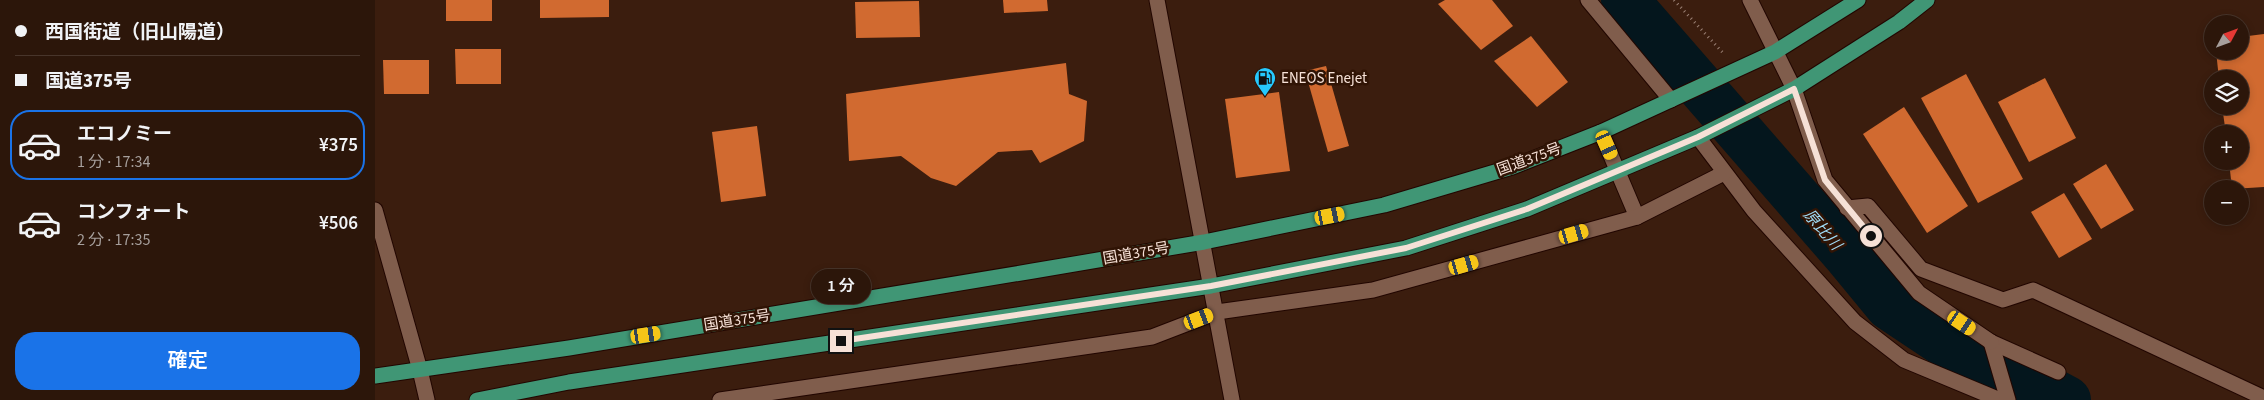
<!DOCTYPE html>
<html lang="ja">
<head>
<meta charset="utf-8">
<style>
	body { margin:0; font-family:"Source Sans 3","Noto Sans JP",sans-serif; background:#382318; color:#f1f3f6; height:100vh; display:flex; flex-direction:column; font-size:19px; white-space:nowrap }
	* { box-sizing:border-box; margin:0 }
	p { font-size:16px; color:#a69f9c }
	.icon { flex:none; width:28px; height:28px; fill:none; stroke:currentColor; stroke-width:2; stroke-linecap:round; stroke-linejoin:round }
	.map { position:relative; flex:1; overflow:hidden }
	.drawer { display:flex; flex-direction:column; background:#2c160a; width:375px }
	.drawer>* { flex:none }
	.top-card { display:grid; align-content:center; height:110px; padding:0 15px; background:#2c160a }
	.needle { width:32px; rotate:49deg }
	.tools { position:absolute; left:1829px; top:15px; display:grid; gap:10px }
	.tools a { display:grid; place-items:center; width:45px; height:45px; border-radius:50%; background:#2c160a; box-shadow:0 2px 8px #0003,0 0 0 1px #48352b; font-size:25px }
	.end { position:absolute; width:22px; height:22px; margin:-11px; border:6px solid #f6e1d7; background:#111; box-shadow:0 0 0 2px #111 }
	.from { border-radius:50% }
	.bubble { position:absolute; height:35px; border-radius:18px; background:#2c160a; box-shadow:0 2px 8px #0003,0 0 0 1px #48352b; font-size:16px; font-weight:600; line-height:35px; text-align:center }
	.car { position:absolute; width:15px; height:30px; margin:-15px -8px; border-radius:6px; box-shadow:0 0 4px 1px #0007; background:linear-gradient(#f5c518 24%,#345 0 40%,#f5c518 0 76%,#345 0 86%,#f5c518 0) }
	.top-card b { display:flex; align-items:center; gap:18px; height:48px; font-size:19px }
	.top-card b+b { border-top:1px solid #48352b }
	.top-card i { width:12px; height:12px; background:#f1f3f6 }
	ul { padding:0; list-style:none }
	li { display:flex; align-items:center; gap:15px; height:70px; margin:0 10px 8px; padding:0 5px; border:2px solid transparent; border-radius:20px }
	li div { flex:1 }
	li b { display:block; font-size:19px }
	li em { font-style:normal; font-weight:600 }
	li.current { border-color:#1a73e8 }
	li>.icon { width:45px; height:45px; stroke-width:1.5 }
	.action { display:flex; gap:10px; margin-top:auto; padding:10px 15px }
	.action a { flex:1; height:58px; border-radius:20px; background:#1a73e8; color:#fff; font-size:20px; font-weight:600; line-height:58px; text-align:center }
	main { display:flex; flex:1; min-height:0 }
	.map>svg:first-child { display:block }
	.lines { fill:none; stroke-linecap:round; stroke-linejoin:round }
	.river { stroke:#04161d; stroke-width:48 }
	.building { fill:#d16a30 }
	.minor-casing { stroke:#210600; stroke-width:17 }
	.tertiary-casing { stroke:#210600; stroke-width:17 }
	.trunk-casing { stroke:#210600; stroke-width:17 }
	.path { stroke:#9b8175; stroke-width:3; stroke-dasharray:1 4; stroke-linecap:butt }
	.minor { stroke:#805d4c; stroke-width:15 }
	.tertiary { stroke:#805d4c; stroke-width:15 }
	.trunk { stroke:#409675; stroke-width:15 }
	.route { stroke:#f6e1d7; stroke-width:6 }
	.labels { text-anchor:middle; stroke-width:5; stroke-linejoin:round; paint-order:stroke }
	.poi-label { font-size:15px; fill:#f6e1d7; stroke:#301405; text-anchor:start }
	.street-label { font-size:15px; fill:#f6e1d7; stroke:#301405 }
	.water-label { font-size:16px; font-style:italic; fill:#a0dbf5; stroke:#301405 }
</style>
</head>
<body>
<main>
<section class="drawer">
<div class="top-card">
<b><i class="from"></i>西国街道（旧山陽道）</b>
<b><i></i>国道375号</b>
</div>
<ul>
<li class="current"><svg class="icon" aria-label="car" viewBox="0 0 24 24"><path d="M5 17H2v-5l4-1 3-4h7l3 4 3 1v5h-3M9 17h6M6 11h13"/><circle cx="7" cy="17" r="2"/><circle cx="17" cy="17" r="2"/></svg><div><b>エコノミー</b><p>1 分 · 17:34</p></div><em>¥375</em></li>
<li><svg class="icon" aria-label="car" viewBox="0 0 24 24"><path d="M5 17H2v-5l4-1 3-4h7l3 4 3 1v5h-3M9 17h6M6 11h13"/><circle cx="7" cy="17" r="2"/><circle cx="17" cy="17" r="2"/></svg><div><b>コンフォート</b><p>2 分 · 17:35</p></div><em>¥506</em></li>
</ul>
<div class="action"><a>確定</a></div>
</section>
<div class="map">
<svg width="1889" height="400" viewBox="0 0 1889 400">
	<rect width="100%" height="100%" fill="#3b1d0e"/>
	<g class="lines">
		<path class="river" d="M1250,0L1472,255L1514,306L1595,360L1664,385L1692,400"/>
	</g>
	<g class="building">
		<rect x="71" y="0" width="46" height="21"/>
		<path d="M165,0H234V17L165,18Z"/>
		<path d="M628,0H672L673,11L629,13Z"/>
		<path d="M1070,0H1117L1138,26L1106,50L1063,4Z"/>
		<path d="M544,1L545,37L481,38L480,2Z"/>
		<path d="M1889,34V187L1857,189L1854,161H1865V134H1851L1847,106H1865V79H1844L1841,51H1865V37Z"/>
		<path d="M1156,36L1193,82L1162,107L1119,61Z"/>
		<path d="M80,49H126V84H81Z"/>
		<path d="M8,60H54V94H9Z"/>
		<path d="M691,63L694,94L712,101L709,141L665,163L657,150L623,152L581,186L556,178L526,156L474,161L471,94Z"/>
		<path d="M951,66L974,146L953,152L930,71Z"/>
		<path d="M1591,74L1648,179L1603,203L1546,98Z"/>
		<path d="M1670,78L1701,138L1654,162L1623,102Z"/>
		<path d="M904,92L915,171L861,178L850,99Z"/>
		<path d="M1529,107L1593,206L1552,233L1488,134Z"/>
		<path d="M382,126L391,196L346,202L337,132Z"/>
		<path d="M1731,164L1759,210L1726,229L1698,184Z"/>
		<path d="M1689,193L1717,239L1684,258L1656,212Z"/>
	</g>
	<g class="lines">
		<g class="minor-casing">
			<g id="minor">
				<path d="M782,0L857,400"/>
				<path d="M1213,0L1296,100"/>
				<path d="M1226,132L1262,217"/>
				<path d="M1323,137L1379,211L1480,322L1529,360L1625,400"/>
				<path d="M1472,208L1493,206L1546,269L1628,300L1658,290L1889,398"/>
				<path d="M0,210L45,370L52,400"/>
				<path d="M1616,342L1683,372"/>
				<path d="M1616,342L1633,400"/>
				<path d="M345,400L777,337L842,312L998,290L1262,217L1349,173"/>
			</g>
		</g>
		<g class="tertiary-casing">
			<path id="tertiary" d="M1375,0L1419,89L1450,180L1544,293L1616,342"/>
		</g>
		<g class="trunk-casing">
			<g id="trunk">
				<path d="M0,376L194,348L658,271L829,242L1009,205L1137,167L1226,132L1400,52L1483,0"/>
				<path d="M102,400L194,382L836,286L1031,248L1152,209L1323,137L1419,89L1524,22L1552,0"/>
			</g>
		</g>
		<path class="path" d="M1299,0L1349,54"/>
		<use href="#minor" class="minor"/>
		<use href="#tertiary" class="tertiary"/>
		<use href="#trunk" class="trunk"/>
	</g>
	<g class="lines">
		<path class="route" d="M466,341L836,286L1031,248L1152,209L1323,137L1419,89L1450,180L1496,236"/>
	</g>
	<defs>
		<g id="fuel-pin" transform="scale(1.125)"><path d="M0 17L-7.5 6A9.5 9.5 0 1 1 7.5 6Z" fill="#26c9fe" stroke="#301405"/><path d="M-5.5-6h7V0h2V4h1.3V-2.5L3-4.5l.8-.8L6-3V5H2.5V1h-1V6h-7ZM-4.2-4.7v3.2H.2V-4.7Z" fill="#111"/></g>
	</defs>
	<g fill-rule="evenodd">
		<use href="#fuel-pin" x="890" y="78"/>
	</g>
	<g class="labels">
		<g class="poi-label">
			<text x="906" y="83">ENEOS Enejet</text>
		</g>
		<g class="street-label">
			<text transform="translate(1154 159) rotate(-20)" y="5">国道375号</text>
			<text transform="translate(761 253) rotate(-10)" y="5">国道375号</text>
			<text transform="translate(362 320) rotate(-9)" y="5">国道375号</text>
		</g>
		<g class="water-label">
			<text transform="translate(1448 229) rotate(49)" y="6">原比川</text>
		</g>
	</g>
</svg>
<div class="tools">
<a><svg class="needle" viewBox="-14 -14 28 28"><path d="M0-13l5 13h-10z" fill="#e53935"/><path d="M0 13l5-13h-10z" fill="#a69f9c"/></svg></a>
<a><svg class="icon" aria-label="layers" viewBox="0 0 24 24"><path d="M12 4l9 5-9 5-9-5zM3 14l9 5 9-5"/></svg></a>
<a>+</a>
<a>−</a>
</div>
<i class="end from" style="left:1496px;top:236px"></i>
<i class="end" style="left:466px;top:341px"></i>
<div class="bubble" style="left:436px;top:269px;width:60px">1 分</div>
<i class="car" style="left:1232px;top:145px;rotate:156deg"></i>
<i class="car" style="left:955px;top:216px;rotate:79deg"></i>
<i class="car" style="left:1199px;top:234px;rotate:74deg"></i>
<i class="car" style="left:1089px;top:265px;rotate:74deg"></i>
<i class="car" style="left:824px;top:319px;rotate:69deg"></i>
<i class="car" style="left:1587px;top:323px;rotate:124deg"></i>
<i class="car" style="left:271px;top:335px;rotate:81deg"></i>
</div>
</main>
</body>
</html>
